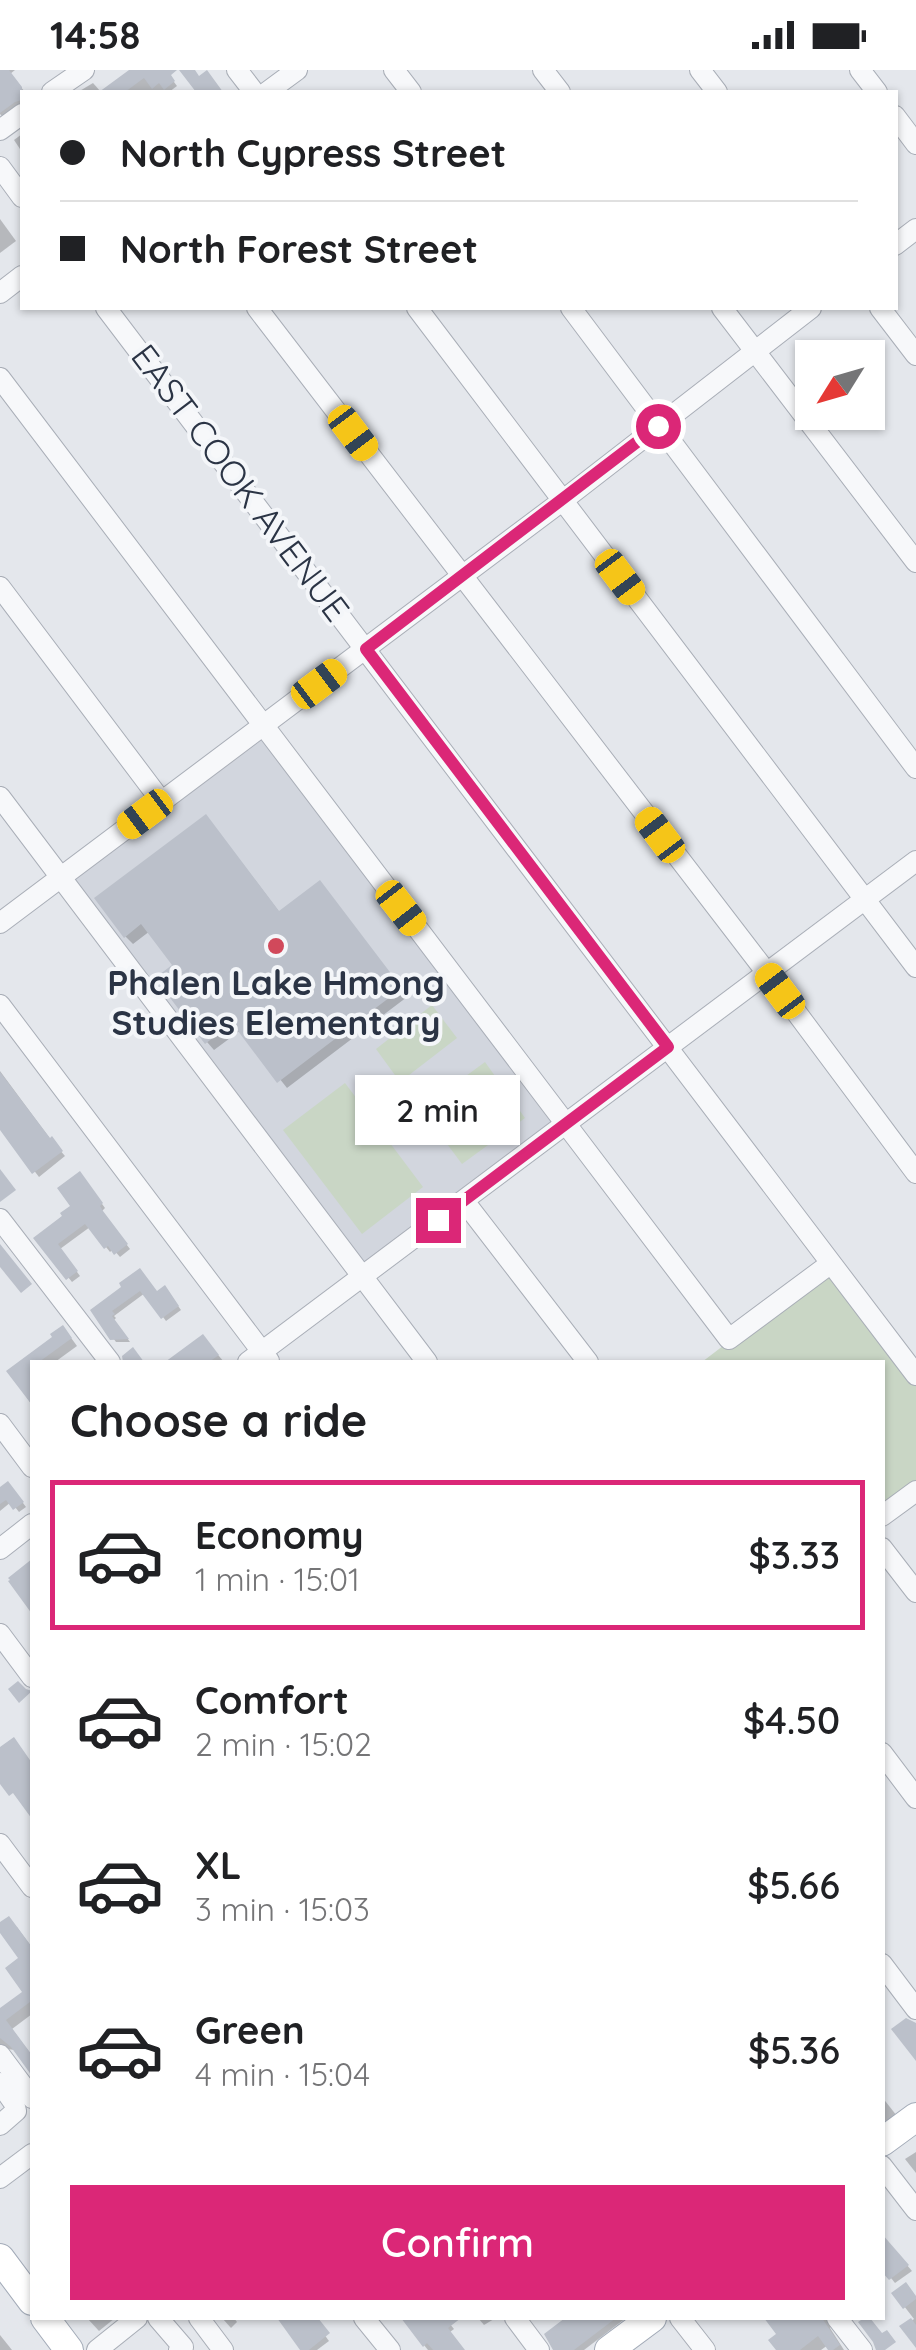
<!DOCTYPE html>
<html lang="en">
<head>
<meta charset="utf-8">
<style>
	body { margin:0; font-family:Quicksand,sans-serif; background:#f2f2f2; color:#202124; height:100vh; display:flex; flex-direction:column; font-size:38px; white-space:nowrap }
	* { box-sizing:border-box; margin:0 }
	p { font-size:32px; color:#757577 }
	.icon { flex:none; width:55px; height:55px; fill:none; stroke:currentColor; stroke-width:2; stroke-linecap:round; stroke-linejoin:round }
	.map { position:relative; flex:1; overflow:hidden }
	.side { position:absolute; left:30px; top:1290px; width:855px; height:960px; display:flex; flex-direction:column; background:#fff; border-radius:0px; box-shadow:0 2px 8px #0004 }
	.side>* { flex:none }
	.hud { position:absolute; left:20px; top:20px; width:878px; height:220px; border-radius:0px; box-shadow:0 2px 8px #0004; display:grid; align-content:center; height:220px; padding:0 40px; background:#fff }
	.needle { width:65px; rotate:233deg }
	.buttons { position:absolute; left:795px; top:270px; display:grid; gap:20px }
	.buttons a { display:grid; place-items:center; width:90px; height:90px; border-radius:0px; background:#fff; box-shadow:0 2px 8px #0004; font-size:50px }
	.end { position:absolute; width:45px; height:45px; margin:-22px; border:12px solid #db2777; background:#fff; box-shadow:0 0 0 5px #fff }
	.from { border-radius:50% }
	.bubble { position:absolute; height:70px; border-radius:0px; background:#fff; box-shadow:0 2px 8px #0004; font-size:32px; font-weight:600; line-height:70px; text-align:center }
	.car { position:absolute; width:30px; height:60px; margin:-30px -15px; border-radius:12px; box-shadow:0 0 8px 2px #0007; background:linear-gradient(#f5c518 24%,#345 0 40%,#f5c518 0 76%,#345 0 86%,#f5c518 0) }
	.hud b { display:flex; align-items:center; gap:35px; height:95px; font-size:38px }
	.hud b+b { border-top:2px solid #e0e0e0 }
	.hud i { width:25px; height:25px; background:#202124 }
	ul { padding:0; list-style:none }
	li { display:flex; align-items:center; gap:30px; height:150px; margin:0 20px 15px; padding:0 20px; border:5px solid transparent; border-radius:0px }
	li div { flex:1 }
	li b { display:block; font-size:38px }
	li em { font-style:normal; font-weight:600 }
	li.current { border-color:#db2777 }
	li>.icon { width:90px; height:90px; stroke-width:1.5 }
	h2 { padding:0 40px; font-size:45px; line-height:120px }
	.action { display:flex; gap:20px; margin-top:auto; padding:20px 40px }
	.action a { flex:1; height:115px; border-radius:0px; background:#db2777; color:#fff; font-size:40px; font-weight:600; line-height:115px; text-align:center }
	.status { display:flex; justify-content:space-between; align-items:center; height:70px; padding:0 50px; background:#fff; direction:ltr }
	.status svg { height:28px; fill:currentColor }
	.map>svg:first-child { display:block }
	.built { fill:#d2d6de }
	.green { fill:#c9d6c5 }
	.shadow { fill:#0003 }
	.building { fill:#bbc0ca }
	.lines { fill:none; stroke-linecap:round; stroke-linejoin:round }
	.minor-casing { stroke:#a9aeb7; stroke-width:22 }
	.major-casing { stroke:#a3abb8; stroke-width:30 }
	.minor { stroke:#f7f8fa; stroke-width:20 }
	.major { stroke:#fff; stroke-width:28 }
	.route { stroke:#db2777; stroke-width:12 }
	.poi-dot { fill:#d1495b; stroke:#f4f6f9; stroke-width:4 }
	.labels { text-anchor:middle; stroke-width:8; stroke-linejoin:round; paint-order:stroke }
	.street-label { font-size:35px; fill:#2b3445; stroke:#f4f6f9 }
	.poi-label { font-size:35px; font-weight:bold; fill:#2b3445; stroke:#f4f6f9 }
</style>
</head>
<body>
<div class="status"><b>14:58</b><svg viewBox="0 0 49 12"><path d="M0 12V9h3v3zM5 12V6h3v6zM10 12V3h3v9zM15 12V0h3v12zM26 1h20v11H26zM47 4h2v5h-2z"/></svg></div>
<div class="map">
<svg width="916" height="2280" viewBox="0 0 916 2280">
	<rect width="100%" height="100%" fill="#e4e7ec"/>
	<path class="built" d="M266,667L566,1054L362,1207L71,812Z"/>
	<g class="green">
		<path d="M432,935L457,968L400,1012L376,979Z"/>
		<path d="M485,992L525,1048L462,1094L421,1039Z"/>
		<path d="M345,1013L423,1117L362,1164L283,1060Z"/>
		<path d="M830,1194L916,1305V1420L883,1445L882,1292H702Z"/>
	</g>
	<g class="shadow">
		<path d="M0,0H15L10,4L25,22H22V35L3,47L0,44Z"/>
		<path d="M131,0H165L177,16L169,22H103Z"/>
		<path d="M93,13L101,22H78Z"/>
		<path d="M22,64V82L14,70Z"/>
		<path d="M0,149L16,171L0,183Z"/>
		<path d="M213,755L280,843L327,821L407,927L287,1018L241,960L214,980L207,972L176,895L150,861L133,874L125,866Z"/>
		<path d="M0,1001L51,1070L65,1086L39,1107L0,1056Z"/>
		<path d="M83,1108L105,1138L102,1141L106,1148L130,1179L120,1187L113,1179L110,1182L90,1157L60,1179L80,1206L72,1212L37,1168L74,1136Z"/>
		<path d="M125,1217L157,1224L168,1222L181,1240L166,1251L145,1223L114,1246L116,1248L114,1250L130,1272H116L93,1240Z"/>
		<path d="M69,1265L77,1276L55,1292H32V1335L10,1302Z"/>
		<path d="M203,1267L224,1292H169Z"/>
		<path d="M12,1418L26,1437L19,1442L11,1432L0,1441V1420Z"/>
		<path d="M0,1855L17,1857L32,1878V1944L12,1959L32,1986V2002L15,1980L7,1979L0,1984V1941L25,1922L21,1889L0,1859Z"/>
		<path d="M882,2027L897,2046L882,2056Z"/>
		<path d="M916,2082V2103L905,2089Z"/>
		<path d="M882,2166L912,2201L895,2213L891,2208Z"/>
		<path d="M894,2223L916,2228V2274L903,2257L914,2249Z"/>
		<path d="M87,2248H115L99,2261Z"/>
		<path d="M222,2248H234L237,2252L231,2258Z"/>
		<path d="M280,2248H312L329,2271L317,2280H303Z"/>
		<path d="M402,2248H445L454,2259L450,2262L463,2280H428Z"/>
		<path d="M478,2248H493L494,2249L484,2255Z"/>
		<path d="M569,2248H626L584,2280H554L547,2264Z"/>
		<path d="M767,2248H837L830,2258L844,2280H831L828,2275L821,2280H779L780,2264Z"/>
		<path d="M0,2265L12,2280H0Z"/>
	</g>
	<g class="building">
		<path d="M0,0H9L22,17V30L15,32L0,43Z"/>
		<path d="M129,0H177L171,5L175,11L164,20L159,13L152,19L144,8L125,22H99Z"/>
		<path d="M179,0H195L199,6L207,0L223,22H196Z"/>
		<path d="M206,744L279,841L320,810L402,918L277,1013L232,953L205,974L155,908L172,895L141,854L124,868L94,828Z"/>
		<path d="M0,1002L50,1068L52,1066L63,1081L32,1104L0,1060Z"/>
		<path d="M0,1099L16,1120L0,1132Z"/>
		<path d="M80,1101L103,1133L100,1136L103,1141L128,1174L114,1185L108,1176L104,1179L85,1154L58,1174L78,1201L66,1210L33,1168L62,1146L60,1143L70,1136L57,1118Z"/>
		<path d="M0,1174L32,1214L21,1223L0,1197Z"/>
		<path d="M140,1198L157,1221L165,1215L179,1236L161,1249L140,1221L112,1241L115,1244L112,1246L129,1269L110,1270L90,1240L121,1217L119,1213Z"/>
		<path d="M63,1255L72,1268L39,1292H32V1335L6,1301L52,1267L50,1264Z"/>
		<path d="M203,1264L219,1285L209,1292H165Z"/>
		<path d="M133,1277L144,1292H123L122,1286Z"/>
		<path d="M8,1411L24,1432L13,1440L6,1430L0,1434V1417Z"/>
		<path d="M32,1489V1544L8,1511L10,1510L8,1508Z"/>
		<path d="M18,1611L26,1619L32,1621L19,1633L8,1619Z"/>
		<path d="M14,1667L32,1693V1749L13,1723L9,1726L0,1714V1677Z"/>
		<path d="M9,1846L32,1877V1937L30,1932L6,1950L32,1985V2006L11,1977L0,1968V1938L22,1922L5,1898L18,1888L0,1863V1852Z"/>
		<path d="M906,1948L916,1953V1991L891,1959Z"/>
		<path d="M882,2164L909,2195L889,2210L882,2202Z"/>
		<path d="M906,2212L916,2226V2229L903,2239L891,2223Z"/>
		<path d="M277,2248H318L330,2263L309,2280H300Z"/>
		<path d="M401,2248H461L448,2258L465,2280H433L427,2273L423,2277Z"/>
		<path d="M565,2248H616L574,2280H553L544,2264Z"/>
		<path d="M764,2248H822L840,2275L833,2280H828L818,2266L800,2280H776L768,2270L776,2264Z"/>
		<path d="M864,2248H870L882,2263L887,2260L896,2272L885,2280H876L873,2272L858,2252Z"/>
		<path d="M911,2248L916,2255V2278L899,2256Z"/>
	</g>
	<g class="lines">
		<g class="minor-casing">
			<g id="minor">
				<path d="M237,0L254,22"/>
				<path d="M394,0L411,22"/>
				<path d="M543,0L560,22"/>
				<path d="M700,0L717,22"/>
				<path d="M860,0L877,22"/>
				<path d="M52,22L84,0"/>
				<path d="M267,22L297,0"/>
				<path d="M895,46L916,74"/>
				<path d="M0,60L22,44"/>
				<path d="M0,97L22,127"/>
				<path d="M895,175L916,159"/>
				<path d="M0,223L22,206"/>
				<path d="M106,238L916,1305"/>
				<path d="M257,238L767,903L916,1103"/>
				<path d="M417,238L916,897"/>
				<path d="M571,238L916,698"/>
				<path d="M722,238L916,492"/>
				<path d="M880,238L916,285"/>
				<path d="M0,308L729,1269L830,1194"/>
				<path d="M0,517L162,732"/>
				<path d="M0,727L427,1292"/>
				<path d="M0,853L562,431L811,238"/>
				<path d="M0,935L269,1291"/>
				<path d="M464,1131L588,1292"/>
				<path d="M0,1149L110,1292"/>
				<path d="M248,1292L916,791"/>
				<path d="M0,1354L32,1397"/>
				<path d="M882,1446L916,1421"/>
				<path d="M882,1478L916,1522"/>
				<path d="M0,1479L32,1454"/>
				<path d="M0,1564L32,1607"/>
				<path d="M882,1683L916,1728"/>
				<path d="M0,1774L32,1817"/>
				<path d="M882,1894L916,1939"/>
				<path d="M0,1985L32,2028"/>
				<path d="M0,2013L14,2033L16,2041L0,2055"/>
				<path d="M882,2096L916,2140"/>
				<path d="M0,2108L32,2084"/>
				<path d="M158,2248L183,2277L179,2280"/>
				<path d="M199,2248L223,2280"/>
				<path d="M364,2248L390,2280"/>
				<path d="M515,2248L539,2280"/>
				<path d="M680,2248L705,2280"/>
				<path d="M837,2248L862,2280"/>
				<path d="M97,2280L137,2248"/>
			</g>
		</g>
		<g class="major-casing">
			<g id="major">
				<path d="M882,2072L916,2047"/>
				<path d="M0,2188L32,2231"/>
				<path d="M45,2248L69,2280"/>
				<path d="M609,2280L652,2248"/>
			</g>
		</g>
		<use href="#minor" class="minor"/>
		<use href="#major" class="major"/>
	</g>
	<g class="lines">
		<path class="route" d="M438,1150L668,977L366,579L658,356"/>
	</g>
	<circle class="poi-dot" cx="276" cy="876" r="10"/>
	<g class="labels">
		<g class="street-label">
			<text transform="translate(240 413) rotate(53)" y="12">EAST COOK AVENUE</text>
		</g>
		<g class="poi-label">
			<text x="276" y="925">Phalen Lake Hmong<tspan x="276" dy="40">Studies Elementary</tspan></text>
		</g>
	</g>
</svg>
<div class="buttons">
<a><svg class="needle" viewBox="-14 -14 28 28"><path d="M0-13l5 13h-10z" fill="#e53935"/><path d="M0 13l5-13h-10z" fill="#757577"/></svg></a>
</div>
<i class="end from" style="left:658px;top:356px"></i>
<i class="end" style="left:438px;top:1150px"></i>
<div class="bubble" style="left:355px;top:1005px;width:165px">2 min</div>
<i class="car" style="left:353px;top:363px;rotate:143deg"></i>
<i class="car" style="left:620px;top:507px;rotate:143deg"></i>
<i class="car" style="left:319px;top:614px;rotate:53deg"></i>
<i class="car" style="left:145px;top:744px;rotate:233deg"></i>
<i class="car" style="left:660px;top:765px;rotate:323deg"></i>
<i class="car" style="left:401px;top:838px;rotate:142deg"></i>
<i class="car" style="left:780px;top:921px;rotate:323deg"></i>
<div class="hud">
<b><i class="from"></i>North Cypress Street</b>
<b><i></i>North Forest Street</b>
</div>
<section class="side">
<h2>Choose a ride</h2>
<ul>
<li class="current"><svg class="icon" aria-label="car" viewBox="0 0 24 24"><path d="M5 17H2v-5l4-1 3-4h7l3 4 3 1v5h-3M9 17h6M6 11h13"/><circle cx="7" cy="17" r="2"/><circle cx="17" cy="17" r="2"/></svg><div><b>Economy</b><p>1 min · 15:01</p></div><em>$3.33</em></li>
<li><svg class="icon" aria-label="car" viewBox="0 0 24 24"><path d="M5 17H2v-5l4-1 3-4h7l3 4 3 1v5h-3M9 17h6M6 11h13"/><circle cx="7" cy="17" r="2"/><circle cx="17" cy="17" r="2"/></svg><div><b>Comfort</b><p>2 min · 15:02</p></div><em>$4.50</em></li>
<li><svg class="icon" aria-label="car" viewBox="0 0 24 24"><path d="M5 17H2v-5l4-1 3-4h7l3 4 3 1v5h-3M9 17h6M6 11h13"/><circle cx="7" cy="17" r="2"/><circle cx="17" cy="17" r="2"/></svg><div><b>XL</b><p>3 min · 15:03</p></div><em>$5.66</em></li>
<li><svg class="icon" aria-label="car" viewBox="0 0 24 24"><path d="M5 17H2v-5l4-1 3-4h7l3 4 3 1v5h-3M9 17h6M6 11h13"/><circle cx="7" cy="17" r="2"/><circle cx="17" cy="17" r="2"/></svg><div><b>Green</b><p>4 min · 15:04</p></div><em>$5.36</em></li>
</ul>
<div class="action"><a>Confirm</a></div>
</section>
</div>
</body>
</html>
